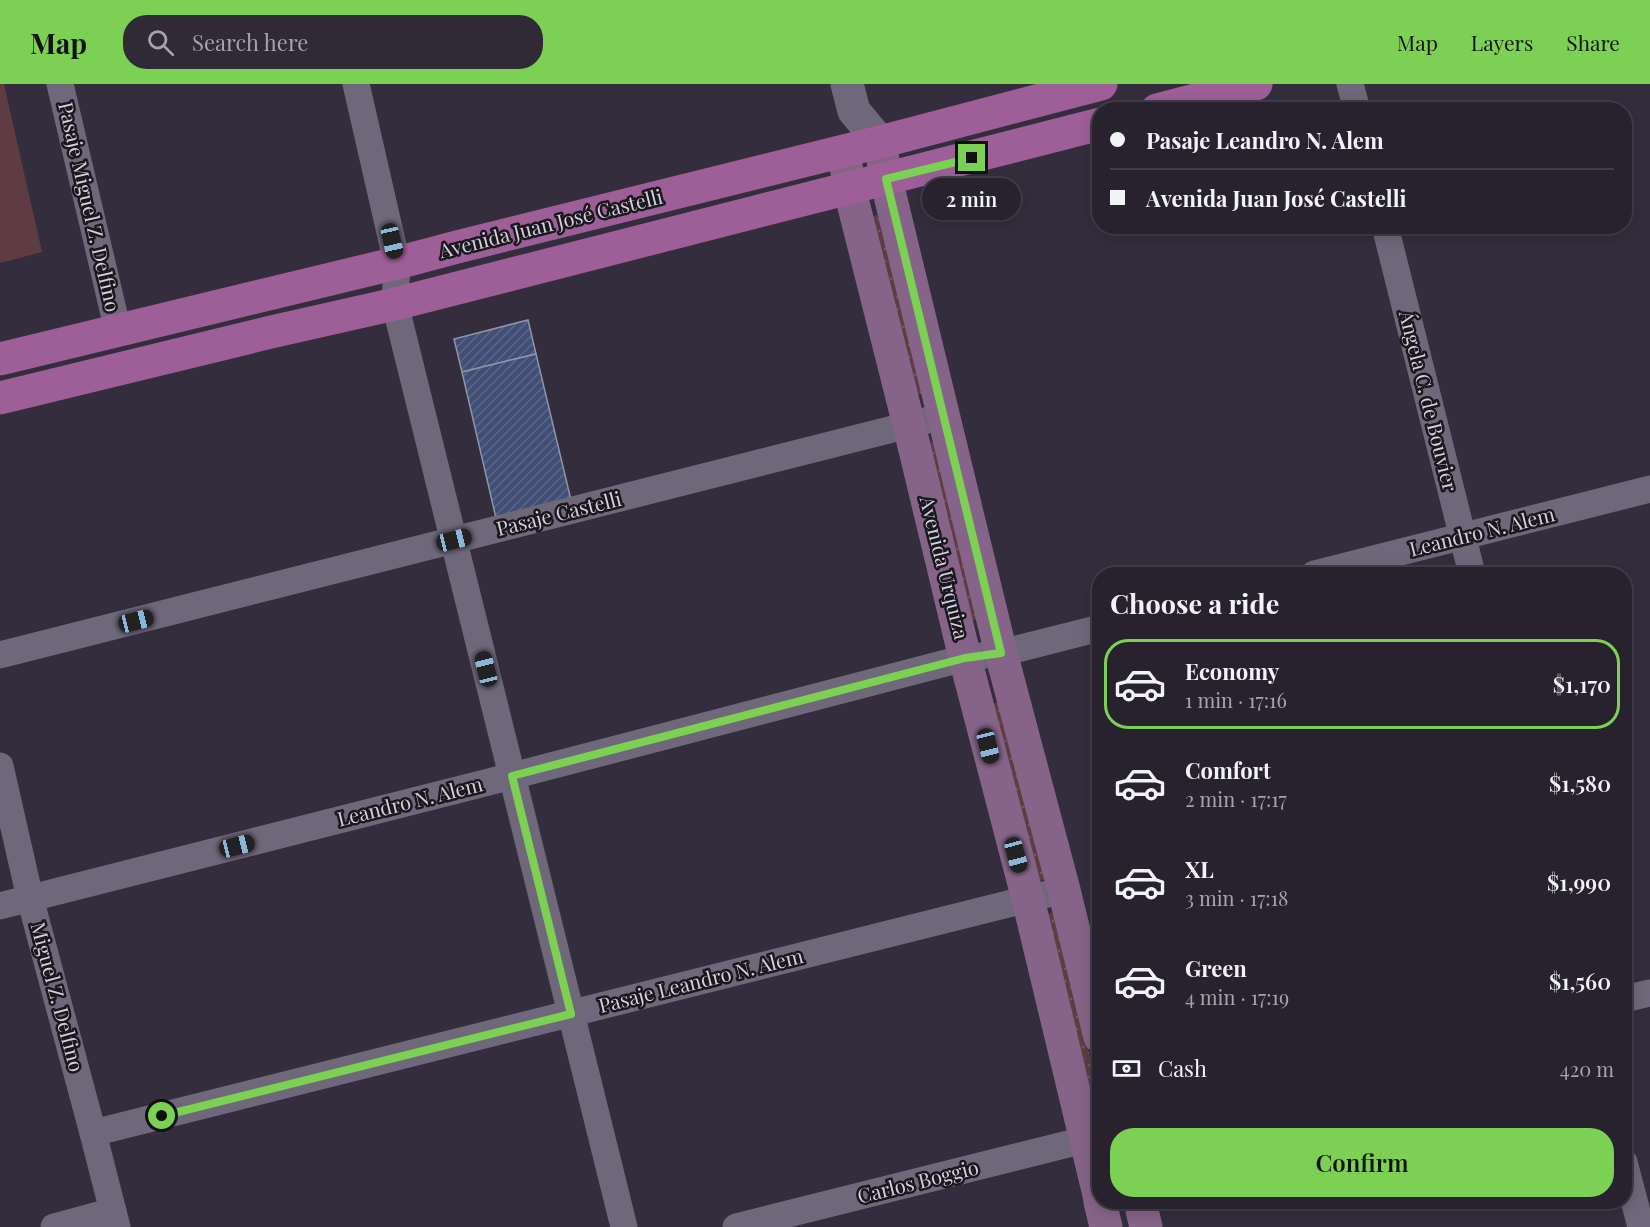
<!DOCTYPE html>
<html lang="en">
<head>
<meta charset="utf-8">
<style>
	body { margin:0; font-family:"Playfair Display",serif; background:#2f2a36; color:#f1f3f6; height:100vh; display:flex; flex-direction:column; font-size:22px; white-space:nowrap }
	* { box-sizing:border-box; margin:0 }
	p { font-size:20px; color:#a4a4aa }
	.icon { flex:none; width:33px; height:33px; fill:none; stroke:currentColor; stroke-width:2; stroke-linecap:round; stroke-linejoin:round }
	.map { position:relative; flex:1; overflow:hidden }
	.drawer { position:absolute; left:1092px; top:483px; width:540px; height:642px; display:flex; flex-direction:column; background:#27222e; border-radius:24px; box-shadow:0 3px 15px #0003,0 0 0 2px #433f4a }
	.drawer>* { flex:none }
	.hud { position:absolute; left:1092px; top:18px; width:540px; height:132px; border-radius:24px; box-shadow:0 3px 15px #0003,0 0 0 2px #433f4a; display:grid; align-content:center; height:132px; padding:0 18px; background:#27222e }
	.end { position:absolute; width:27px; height:27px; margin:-14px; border:8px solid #7cd154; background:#111; box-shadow:0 0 0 3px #111 }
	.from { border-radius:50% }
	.bubble { position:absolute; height:42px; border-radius:21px; background:#27222e; box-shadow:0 3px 15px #0003,0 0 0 2px #433f4a; font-size:20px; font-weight:600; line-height:42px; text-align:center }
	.car { position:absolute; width:18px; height:36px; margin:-18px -9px; border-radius:8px; box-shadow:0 0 4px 2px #0007; background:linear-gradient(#222 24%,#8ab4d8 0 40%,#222 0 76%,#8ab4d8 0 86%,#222 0) }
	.hud b { display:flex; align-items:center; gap:21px; height:57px; font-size:22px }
	.hud b+b { border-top:2px solid #433f4a }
	.hud i { width:15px; height:15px; background:#f1f3f6 }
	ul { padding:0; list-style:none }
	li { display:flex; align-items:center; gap:18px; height:90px; margin:0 12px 9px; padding:0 6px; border:3px solid transparent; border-radius:24px }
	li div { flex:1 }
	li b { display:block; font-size:22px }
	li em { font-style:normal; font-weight:600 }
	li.active { border-color:#7cd154 }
	li>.icon { width:54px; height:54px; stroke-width:1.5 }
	h2 { padding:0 18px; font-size:27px; line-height:72px }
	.pay { display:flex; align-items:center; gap:15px; height:66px; padding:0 18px; font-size:22px }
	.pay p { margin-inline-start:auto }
	.button { display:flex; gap:12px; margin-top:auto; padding:12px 18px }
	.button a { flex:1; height:69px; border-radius:24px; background:#7cd154; color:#111; font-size:24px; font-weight:600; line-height:69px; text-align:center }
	header { display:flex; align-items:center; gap:36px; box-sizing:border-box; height:84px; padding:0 30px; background:#7cd154; color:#111 }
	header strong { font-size:28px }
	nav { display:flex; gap:33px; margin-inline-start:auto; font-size:21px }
	.search { width:420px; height:54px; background:#2f2a36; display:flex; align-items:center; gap:15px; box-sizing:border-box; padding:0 21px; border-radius:24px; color:#a4a4aa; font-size:22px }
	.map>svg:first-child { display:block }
	.grass { fill:url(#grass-dots) }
	.green { fill:#5e3c42 }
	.building { fill:url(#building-hatch); stroke:#8e95a9; stroke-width:1.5 }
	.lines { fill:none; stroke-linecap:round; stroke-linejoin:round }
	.minor { stroke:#6f687b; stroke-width:27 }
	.tertiary { stroke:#6f687b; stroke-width:33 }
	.secondary { stroke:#866489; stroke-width:33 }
	.primary { stroke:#9e5f98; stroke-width:33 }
	.route { stroke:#7cd154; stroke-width:8 }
	.labels { text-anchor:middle; stroke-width:5; stroke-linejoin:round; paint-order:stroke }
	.street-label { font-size:20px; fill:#d4d1db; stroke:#1a171f }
</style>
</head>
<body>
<header>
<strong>Map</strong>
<div class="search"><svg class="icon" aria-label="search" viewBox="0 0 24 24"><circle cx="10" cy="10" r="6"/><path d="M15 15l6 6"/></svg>Search here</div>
<nav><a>Map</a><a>Layers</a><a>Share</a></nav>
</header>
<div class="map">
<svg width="1650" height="1143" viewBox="0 0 1650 1143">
	<defs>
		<pattern id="grass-dots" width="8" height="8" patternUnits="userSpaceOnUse" patternTransform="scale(1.5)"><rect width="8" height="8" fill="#5e3c42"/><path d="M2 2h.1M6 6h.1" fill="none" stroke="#74575d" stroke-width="1.8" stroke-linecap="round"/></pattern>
		<pattern id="building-hatch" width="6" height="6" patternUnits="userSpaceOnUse" patternTransform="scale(1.5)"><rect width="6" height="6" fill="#414f76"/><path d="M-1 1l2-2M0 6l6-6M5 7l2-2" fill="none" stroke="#5c6789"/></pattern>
	</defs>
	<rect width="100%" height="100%" fill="#342d3e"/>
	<g class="grass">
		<path d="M878,131L924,309L913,312L868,133Z"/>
		<path d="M935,357L980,535L971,537L926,360Z"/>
		<path d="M1003,617L1046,795L1035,798L992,620Z"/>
		<path d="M1054,828L1099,1009V1012L1093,1013L1047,830Z"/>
	</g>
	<path class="green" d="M0,0H4L42,168L0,179Z"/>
	<g class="building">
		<path d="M528,236L536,270L462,288L454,255Z"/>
		<path d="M536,270L571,416L496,434L462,288Z"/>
	</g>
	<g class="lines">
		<g class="minor">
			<path d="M60,0L118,247"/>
			<path d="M356,0L397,179L395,220L624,1143"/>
			<path d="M1350,0L1357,26"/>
			<path d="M1385,142L1472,490"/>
			<path d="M1314,490L1650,405"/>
			<path d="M0,571L944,332"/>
			<path d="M0,682L30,814L93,1049L117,1143"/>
			<path d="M0,822L512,692L965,574L1001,569L1100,544"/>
			<path d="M1624,915L1650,909"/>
			<path d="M93,1049L1064,806"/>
			<path d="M1624,1078L1641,1143"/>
			<path d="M54,1143L113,1127"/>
			<path d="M736,1143L1100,1052"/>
		</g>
		<path class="tertiary" d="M847,0L854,27L880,58"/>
		<g class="secondary">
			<path d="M880,58L886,95L1001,569L1064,806L1100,953"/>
			<path d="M844,67L849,103L909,341L965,574L1028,815L1100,1115"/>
			<path d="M1100,1118L1106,1143"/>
			<path d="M1140,1118L1146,1143"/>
		</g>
		<g class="primary">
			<path d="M1157,26L1256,0"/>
			<path d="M0,275L397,179L457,163L880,58L1101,0"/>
			<path d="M0,314L271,248L395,220L1100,40"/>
		</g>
	</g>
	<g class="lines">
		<path class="route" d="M162,1032L571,930L512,692L965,574L1001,569L886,95L972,74"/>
	</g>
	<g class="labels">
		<g class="street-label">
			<text transform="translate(89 123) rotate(77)" y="7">Pasaje Miguel Z. Delfino</text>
			<text transform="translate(551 140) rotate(-14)" y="7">Avenida Juan José Castelli</text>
			<text transform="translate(1428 317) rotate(76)" y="7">Ángela C. de Bouvier</text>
			<text transform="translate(559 430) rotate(-14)" y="7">Pasaje Castelli</text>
			<text transform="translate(1482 448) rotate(-14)" y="7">Leandro N. Alem</text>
			<text transform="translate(944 484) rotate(76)" y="7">Avenida Urquiza</text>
			<text transform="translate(410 718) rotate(-14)" y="7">Leandro N. Alem</text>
			<text transform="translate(701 897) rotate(-14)" y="7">Pasaje Leandro N. Alem</text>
			<text transform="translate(57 913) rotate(75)" y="7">Miguel Z. Delfino</text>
			<text transform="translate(918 1098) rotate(-14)" y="7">Carlos Boggio</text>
		</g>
	</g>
</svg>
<i class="end from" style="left:162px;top:1032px"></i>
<i class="end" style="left:972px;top:74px"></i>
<div class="bubble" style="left:922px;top:94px;width:99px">2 min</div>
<i class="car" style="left:392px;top:157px;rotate:167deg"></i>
<i class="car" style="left:454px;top:456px;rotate:76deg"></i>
<i class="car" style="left:136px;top:537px;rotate:76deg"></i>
<i class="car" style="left:486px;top:585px;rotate:346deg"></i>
<i class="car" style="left:988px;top:662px;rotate:166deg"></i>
<i class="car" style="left:237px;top:762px;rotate:76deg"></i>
<i class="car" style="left:1016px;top:771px;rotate:165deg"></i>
<div class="hud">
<b><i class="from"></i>Pasaje Leandro N. Alem</b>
<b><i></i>Avenida Juan José Castelli</b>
</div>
<section class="drawer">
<h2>Choose a ride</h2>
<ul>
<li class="active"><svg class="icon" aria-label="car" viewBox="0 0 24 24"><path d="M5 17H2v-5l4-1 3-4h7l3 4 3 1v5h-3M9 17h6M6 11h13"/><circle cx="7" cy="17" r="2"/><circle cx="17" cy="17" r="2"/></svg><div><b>Economy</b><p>1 min · 17:16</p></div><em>$1,170</em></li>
<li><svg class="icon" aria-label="car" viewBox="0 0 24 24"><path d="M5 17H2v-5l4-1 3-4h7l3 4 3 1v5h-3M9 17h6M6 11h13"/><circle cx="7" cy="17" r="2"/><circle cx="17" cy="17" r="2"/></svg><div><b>Comfort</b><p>2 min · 17:17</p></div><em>$1,580</em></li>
<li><svg class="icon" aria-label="car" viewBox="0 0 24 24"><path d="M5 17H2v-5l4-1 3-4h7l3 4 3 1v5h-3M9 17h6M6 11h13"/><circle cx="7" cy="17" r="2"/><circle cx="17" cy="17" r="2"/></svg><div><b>XL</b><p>3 min · 17:18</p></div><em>$1,990</em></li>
<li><svg class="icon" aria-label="car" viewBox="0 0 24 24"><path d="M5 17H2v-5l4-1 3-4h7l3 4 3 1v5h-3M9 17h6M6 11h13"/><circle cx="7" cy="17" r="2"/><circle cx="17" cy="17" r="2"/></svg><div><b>Green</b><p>4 min · 17:19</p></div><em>$1,560</em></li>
</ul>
<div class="pay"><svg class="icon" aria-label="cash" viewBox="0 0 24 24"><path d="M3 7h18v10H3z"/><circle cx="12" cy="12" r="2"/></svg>Cash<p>420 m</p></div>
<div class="button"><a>Confirm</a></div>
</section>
</div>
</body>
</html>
